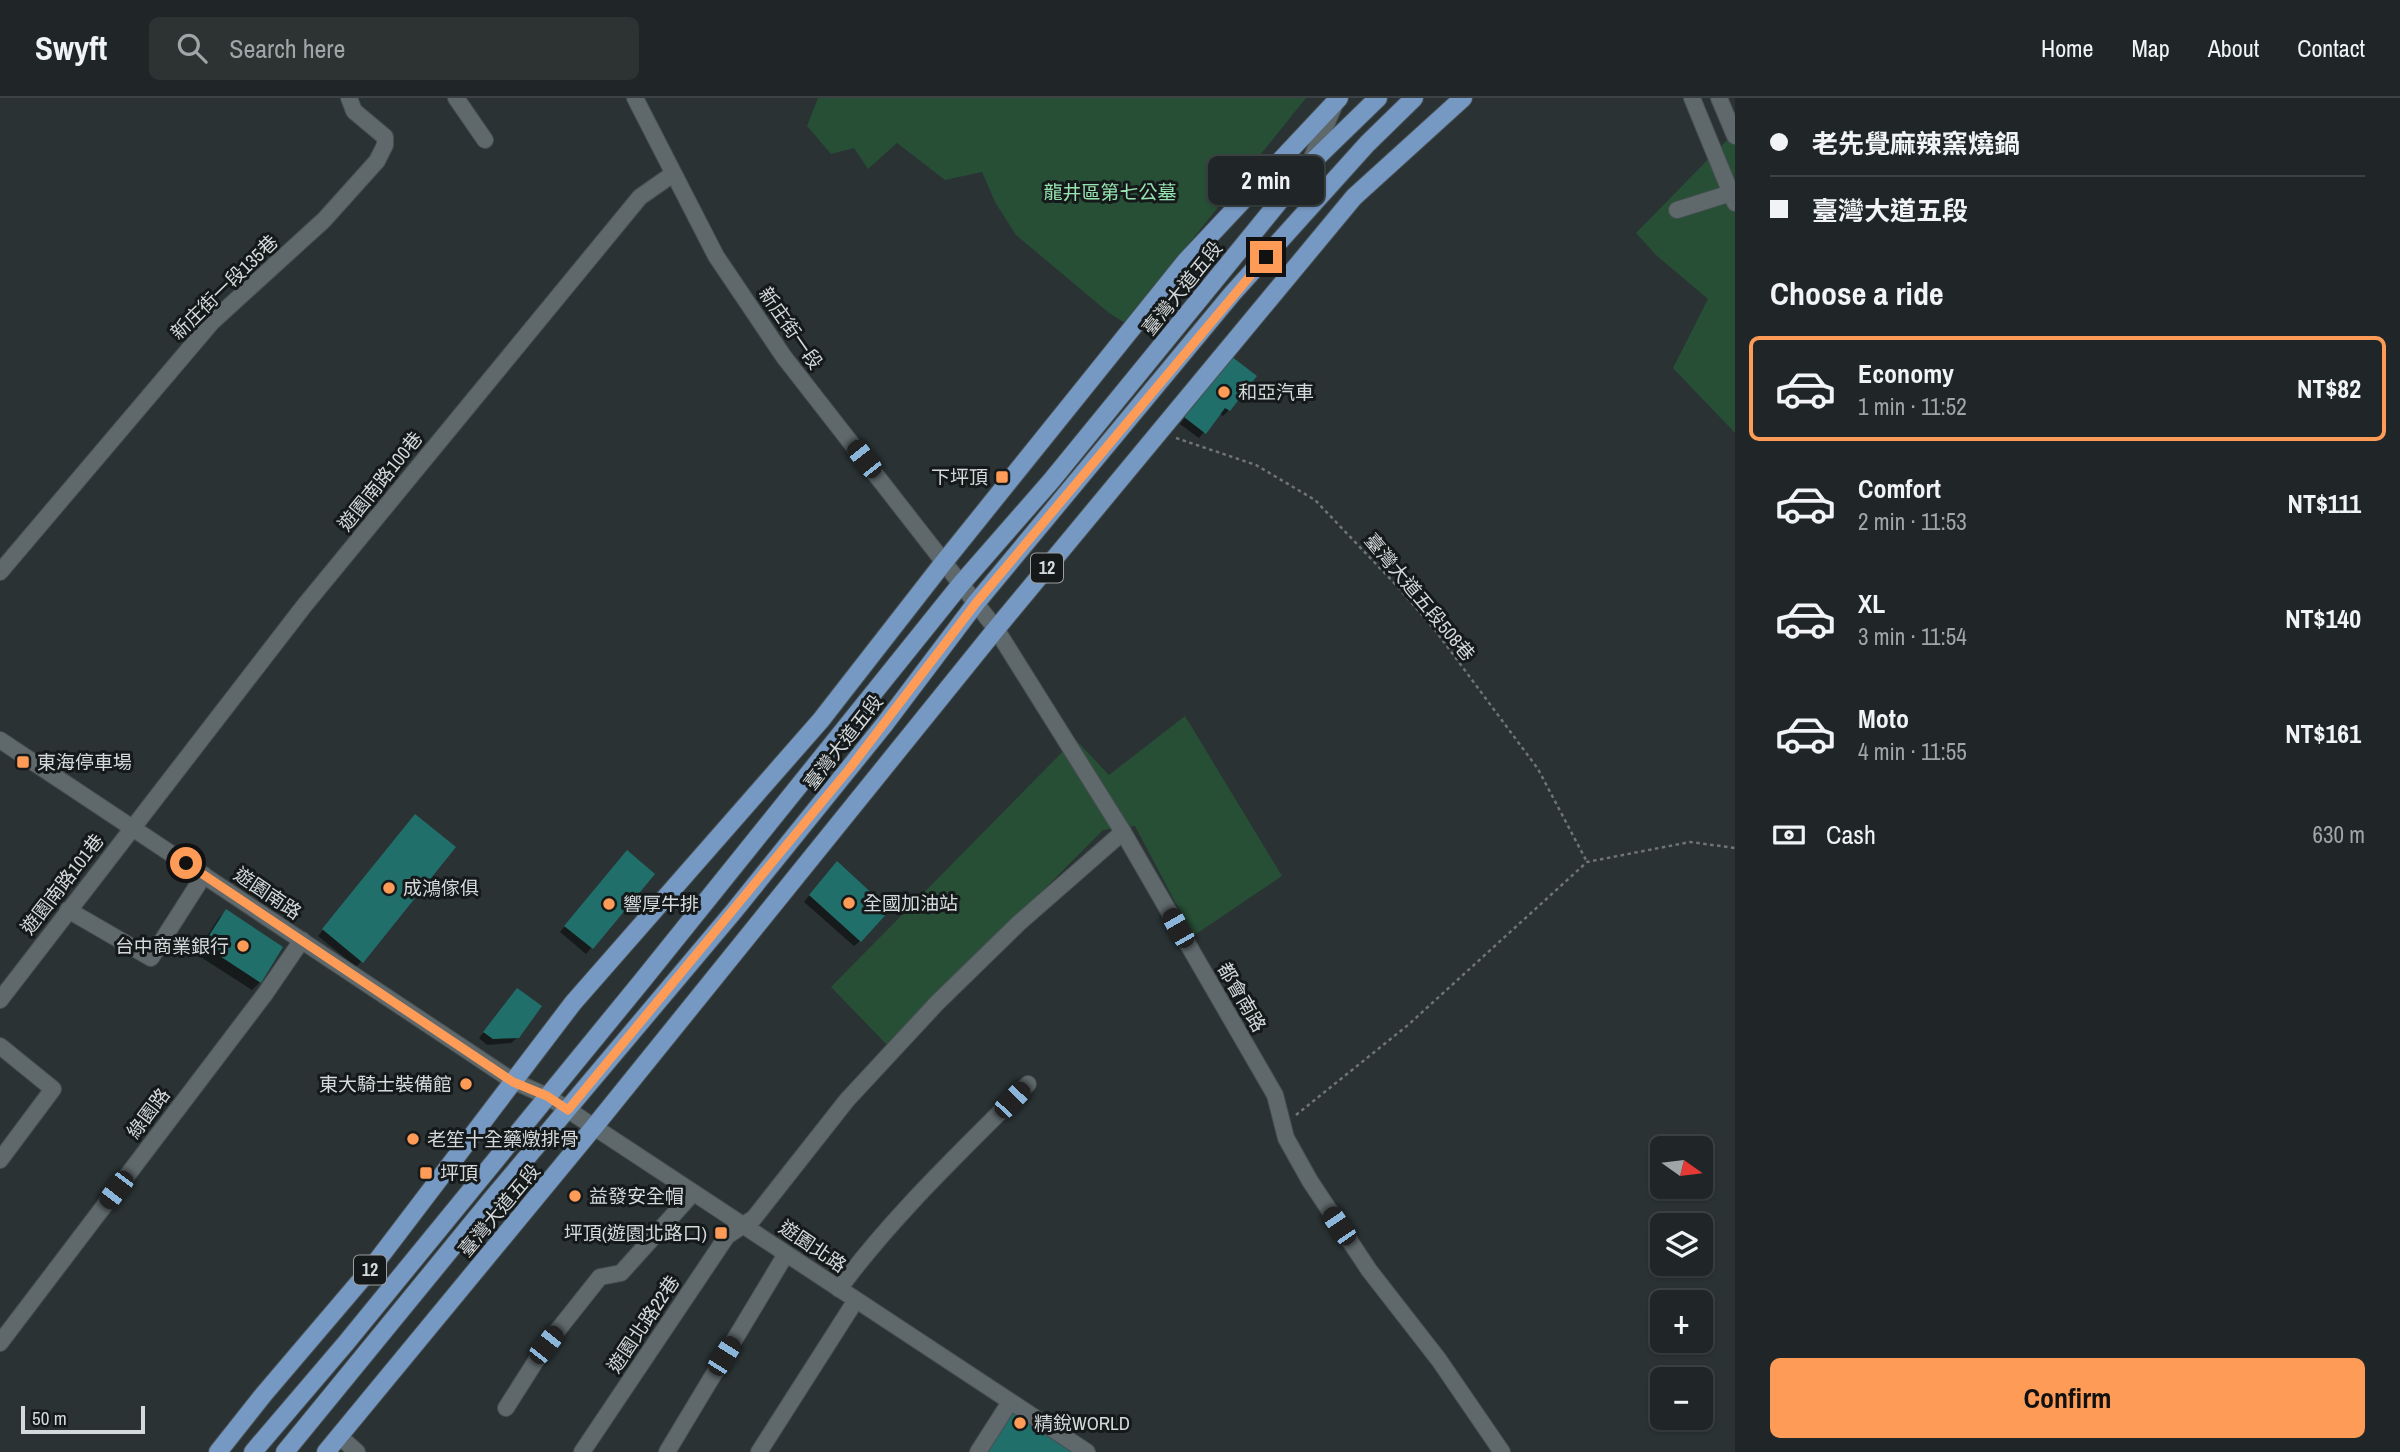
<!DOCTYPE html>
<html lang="en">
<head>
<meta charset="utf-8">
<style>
	body { margin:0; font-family:"Archivo Narrow","Noto Sans TC",sans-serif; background:#2d3233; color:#f1f3f6; height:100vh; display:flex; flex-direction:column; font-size:26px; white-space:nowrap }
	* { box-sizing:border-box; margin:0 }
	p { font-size:23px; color:#a2a5a7 }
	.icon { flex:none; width:38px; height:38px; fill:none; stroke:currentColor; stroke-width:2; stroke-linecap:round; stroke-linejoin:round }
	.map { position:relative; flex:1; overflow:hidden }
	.sheet { display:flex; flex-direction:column; background:#202627; width:665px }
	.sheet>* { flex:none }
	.banner { display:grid; align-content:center; height:154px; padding:0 35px; background:#202627 }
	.needle { width:46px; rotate:104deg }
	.buttons { position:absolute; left:1650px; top:1038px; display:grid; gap:14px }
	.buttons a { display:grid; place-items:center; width:63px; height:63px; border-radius:10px; background:#202627; box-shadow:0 2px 5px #0004,0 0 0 2px #3d4344; font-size:35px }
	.scale { position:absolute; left:21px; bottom:18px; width:124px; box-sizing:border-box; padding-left:7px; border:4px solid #d4d9db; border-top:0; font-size:19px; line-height:24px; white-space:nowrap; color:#d4d9db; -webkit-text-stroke:5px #15191a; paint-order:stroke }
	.end { position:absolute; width:32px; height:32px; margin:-16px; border:9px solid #fe9c57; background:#111; box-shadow:0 0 0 4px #111 }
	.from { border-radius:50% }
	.bubble { position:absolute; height:49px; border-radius:10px; background:#202627; box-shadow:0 2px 5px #0004,0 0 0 2px #3d4344; font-size:23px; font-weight:700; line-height:49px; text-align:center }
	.car { position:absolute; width:21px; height:42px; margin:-21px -10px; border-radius:9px; box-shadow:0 0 5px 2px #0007; background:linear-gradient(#222 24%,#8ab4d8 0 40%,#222 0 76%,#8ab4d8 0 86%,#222 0) }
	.banner b { display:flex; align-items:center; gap:24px; height:66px; font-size:26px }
	.banner b+b { border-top:2px solid #3d4344 }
	.banner i { width:18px; height:18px; background:#f1f3f6 }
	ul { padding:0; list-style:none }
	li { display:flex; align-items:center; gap:21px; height:105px; margin:0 14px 10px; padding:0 21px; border:4px solid transparent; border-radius:10px }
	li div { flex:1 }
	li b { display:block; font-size:26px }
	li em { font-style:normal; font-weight:700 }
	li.current { border-color:#fe9c57 }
	li>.icon { width:63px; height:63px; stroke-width:1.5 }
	h2 { padding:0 35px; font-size:32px; line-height:84px }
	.pay { display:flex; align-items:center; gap:18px; height:77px; padding:0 35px; font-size:26px }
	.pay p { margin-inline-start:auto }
	.button { display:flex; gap:14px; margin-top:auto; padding:14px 35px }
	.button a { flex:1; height:80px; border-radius:10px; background:#fe9c57; color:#111; font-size:28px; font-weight:700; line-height:80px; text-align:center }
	header { display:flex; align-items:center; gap:42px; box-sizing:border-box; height:98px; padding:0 35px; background:#202627; border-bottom:2px solid #3d4344 }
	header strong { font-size:33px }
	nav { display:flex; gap:38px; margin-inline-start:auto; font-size:24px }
	.search { width:490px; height:63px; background:#2d3233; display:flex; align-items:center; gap:18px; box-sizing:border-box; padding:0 24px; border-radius:10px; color:#a2a5a7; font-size:26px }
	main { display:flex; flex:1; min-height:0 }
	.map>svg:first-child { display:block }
	.green { fill:#274f36 }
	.shadow { fill:#0007 }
	.building { fill:#216f6a }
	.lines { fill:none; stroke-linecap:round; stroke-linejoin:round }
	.minor-casing { stroke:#484f51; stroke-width:18 }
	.major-casing { stroke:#484f51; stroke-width:20 }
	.path { stroke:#6f7577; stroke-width:2.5; stroke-dasharray:3.5 3.5; stroke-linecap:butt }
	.minor { stroke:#5f686b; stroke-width:16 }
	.major { stroke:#7699c3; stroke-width:18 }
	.route { stroke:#fe9c57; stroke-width:9 }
	.poi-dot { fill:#fe9c57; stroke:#15191a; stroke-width:2.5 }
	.labels { text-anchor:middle; stroke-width:6; stroke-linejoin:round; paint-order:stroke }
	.shield { fill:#15191a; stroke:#9b9fa1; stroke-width:2 }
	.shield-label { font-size:18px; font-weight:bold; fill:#d4d9db }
	.park-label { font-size:19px; fill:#97e4b1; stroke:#15191a }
	.street-label { font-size:19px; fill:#d4d9db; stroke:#15191a }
	.poi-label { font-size:19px; fill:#d4d9db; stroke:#15191a; text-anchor:start }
</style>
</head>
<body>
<header>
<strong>Swyft</strong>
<div class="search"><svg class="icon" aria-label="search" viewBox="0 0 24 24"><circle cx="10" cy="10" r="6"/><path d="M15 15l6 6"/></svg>Search here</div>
<nav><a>Home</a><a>Map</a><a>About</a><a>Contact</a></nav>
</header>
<main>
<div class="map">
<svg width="1735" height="1354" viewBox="0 0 1735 1354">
	<rect width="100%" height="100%" fill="#2a3234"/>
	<g class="green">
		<path d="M818,0H1306L1125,225L1109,215L1016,137L995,104L982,74L945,82L897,45L868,71L854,50L831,56L807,28Z"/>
		<path d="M1735,34V335L1673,270L1708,201L1656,157L1636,135Z"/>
		<path d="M1185,618L1282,778L1193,838L1135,728L1103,732L888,948L831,889L1075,641L1109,677Z"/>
	</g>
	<g class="shadow">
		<path d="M1225,266L1229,312L1223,318L1219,315L1199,340L1180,326Z"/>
		<path d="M410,724L361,864L356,869L318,838Z"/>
		<path d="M621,760L653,776L586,856L560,834Z"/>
		<path d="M831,771L860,843L854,848L804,804Z"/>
		<path d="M226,813L260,884L252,892L196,856L218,821Z"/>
		<path d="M517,892L518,939L511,945L487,947L479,940Z"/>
	</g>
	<g class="building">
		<path d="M1231,258L1257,278L1230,313L1225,310L1206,336L1184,319Z"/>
		<path d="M415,716L456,749L363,865L322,831Z"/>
		<path d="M627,752L655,776L593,851L564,828Z"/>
		<path d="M837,763L890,812L861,844L809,797Z"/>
		<path d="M226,811L283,849L261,885L203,847Z"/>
		<path d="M517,890L542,908L519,940L493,941L483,934Z"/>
		<path d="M1010,1304L1087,1354H978Z"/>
	</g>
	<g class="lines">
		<g class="minor-casing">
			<g id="minor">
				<path d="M456,0L485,42"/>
				<path d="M635,0L716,158L784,259L996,531L1123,734L1275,997L1286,1040L1310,1083L1369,1172L1439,1262L1502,1354"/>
				<path d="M1692,0L1735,105"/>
				<path d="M1719,0L1735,38"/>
				<path d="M1310,64L1334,8"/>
				<path d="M1677,112L1731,95"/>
				<path d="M0,474L212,224L324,122L377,63L385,47V39L354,13L349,0"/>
				<path d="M0,642L513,983L547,998L1087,1354"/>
				<path d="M68,812L151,860L204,777"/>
				<path d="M0,902L304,508L640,99L673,76"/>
				<path d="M0,948L53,991L0,1062"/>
				<path d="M839,1191C894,1116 963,1052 1028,986"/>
				<path d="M0,1245L265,896L302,842"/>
				<path d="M506,1310L546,1247L600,1179L621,1175L693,1095"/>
				<path d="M339,1338L357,1354"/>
				<path d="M582,1354L727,1138L754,1120L847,1002L937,905L1019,825L1123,734"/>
				<path d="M667,1354L786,1156"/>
				<path d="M759,1354L856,1202"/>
				<path d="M978,1354L1010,1304"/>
			</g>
		</g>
		<g class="major-casing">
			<g id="major">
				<path d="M218,1354L264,1296L373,1168L573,905L821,622L944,464L1186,163L1339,0"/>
				<path d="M253,1354L346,1245L642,883L961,486L1051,383L1309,67L1378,0"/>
				<path d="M285,1354L491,1102L734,813L884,627L976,505L1232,196L1367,46L1414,0"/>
				<path d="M326,1354L594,1029L996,531L1354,99L1463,0"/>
			</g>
		</g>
		<g class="path">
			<path d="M1176,340L1256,367L1315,402L1397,488L1435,532L1538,671L1587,764"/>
			<path d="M1296,1017L1408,927L1587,764L1690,744L1735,750"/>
		</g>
		<use href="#minor" class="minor"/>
		<use href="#major" class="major"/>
	</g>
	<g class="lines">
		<path class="route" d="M186,765L513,984L547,998L568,1012L850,670L976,505L1266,159"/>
	</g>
	<g class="poi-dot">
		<circle cx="1224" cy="294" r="7"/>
		<rect x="995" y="372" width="14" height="14" rx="3.5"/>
		<rect x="16" y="657" width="14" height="14" rx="3.5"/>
		<circle cx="389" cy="790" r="7"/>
		<circle cx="849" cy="805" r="7"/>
		<circle cx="609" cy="806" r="7"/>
		<circle cx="243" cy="848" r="7"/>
		<circle cx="466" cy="986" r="7"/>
		<circle cx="413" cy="1041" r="7"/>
		<rect x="419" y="1068" width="14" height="14" rx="3.5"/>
		<circle cx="575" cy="1098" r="7"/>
		<rect x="714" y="1128" width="14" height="14" rx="3.5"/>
		<circle cx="1020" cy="1325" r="7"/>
	</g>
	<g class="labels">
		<g class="shield">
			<rect x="1031" y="455.5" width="32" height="29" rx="5"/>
			<rect x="354" y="1157.5" width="32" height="29" rx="5"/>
		</g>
		<g class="shield-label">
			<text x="1047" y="476">12</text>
			<text x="370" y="1178">12</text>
		</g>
		<g class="park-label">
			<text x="1110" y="101">龍井區第七公墓</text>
		</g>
		<g class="street-label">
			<text transform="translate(224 189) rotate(-44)" y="7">新庄街一段135巷</text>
			<text transform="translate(1182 190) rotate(-51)" y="7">臺灣大道五段</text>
			<text transform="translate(791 230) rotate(55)" y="7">新庄街一段</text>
			<text transform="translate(380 383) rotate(-51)" y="7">遊園南路100巷</text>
			<text transform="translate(1420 499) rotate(50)" y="7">臺灣大道五段508巷</text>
			<text transform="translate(843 644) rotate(-52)" y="7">臺灣大道五段</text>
			<text transform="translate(62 786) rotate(-52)" y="7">遊園南路101巷</text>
			<text transform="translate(268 795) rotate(34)" y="7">遊園南路</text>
			<text transform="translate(1242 899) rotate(60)" y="7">都會南路</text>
			<text transform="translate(148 1015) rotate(-53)" y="7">綠園路</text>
			<text transform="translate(499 1112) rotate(-50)" y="7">臺灣大道五段</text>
			<text transform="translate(813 1148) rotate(34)" y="7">遊園北路</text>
			<text transform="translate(643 1226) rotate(-56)" y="7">遊園北路22巷</text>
		</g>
		<g class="poi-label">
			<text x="1238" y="301">和亞汽車</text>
			<text x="988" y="386" text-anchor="end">下坪頂</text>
			<text x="37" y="671">東海停車場</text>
			<text x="403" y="797">成鴻傢俱</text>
			<text x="863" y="812">全國加油站</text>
			<text x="623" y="813">響厚牛排</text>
			<text x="229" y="855" text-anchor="end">台中商業銀行</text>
			<text x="452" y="993" text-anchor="end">東大騎士裝備館</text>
			<text x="427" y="1048">老笙十全藥燉排骨</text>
			<text x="440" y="1082">坪頂</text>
			<text x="589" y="1105">益發安全帽</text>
			<text x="707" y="1142" text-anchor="end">坪頂(遊園北路口)</text>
			<text x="1034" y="1332">精銳WORLD</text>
		</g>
	</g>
</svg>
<div class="buttons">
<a><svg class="needle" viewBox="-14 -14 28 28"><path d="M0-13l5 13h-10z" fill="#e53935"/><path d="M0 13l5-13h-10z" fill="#a2a5a7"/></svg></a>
<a><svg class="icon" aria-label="layers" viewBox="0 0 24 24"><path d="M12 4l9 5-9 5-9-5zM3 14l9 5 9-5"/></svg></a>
<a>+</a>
<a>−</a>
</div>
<div class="scale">50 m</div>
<i class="end from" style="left:186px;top:765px"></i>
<i class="end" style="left:1266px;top:159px"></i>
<div class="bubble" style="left:1208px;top:58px;width:116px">2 min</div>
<i class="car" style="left:864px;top:361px;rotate:322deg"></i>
<i class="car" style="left:1178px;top:830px;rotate:330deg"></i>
<i class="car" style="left:1012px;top:1002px;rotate:44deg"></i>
<i class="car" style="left:116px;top:1092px;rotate:217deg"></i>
<i class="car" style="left:1339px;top:1128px;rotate:326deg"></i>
<i class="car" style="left:546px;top:1247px;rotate:38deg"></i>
<i class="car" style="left:724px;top:1258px;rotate:32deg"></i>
</div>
<section class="sheet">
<div class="banner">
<b><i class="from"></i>老先覺麻辣窯燒鍋</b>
<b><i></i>臺灣大道五段</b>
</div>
<h2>Choose a ride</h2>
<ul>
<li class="current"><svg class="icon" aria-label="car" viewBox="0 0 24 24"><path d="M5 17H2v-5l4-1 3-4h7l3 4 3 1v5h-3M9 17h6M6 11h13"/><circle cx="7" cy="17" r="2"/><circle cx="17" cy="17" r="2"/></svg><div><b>Economy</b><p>1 min · 11:52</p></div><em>NT$82</em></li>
<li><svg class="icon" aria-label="car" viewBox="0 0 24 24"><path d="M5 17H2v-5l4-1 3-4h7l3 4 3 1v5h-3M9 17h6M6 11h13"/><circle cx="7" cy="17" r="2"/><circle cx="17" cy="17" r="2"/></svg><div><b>Comfort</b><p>2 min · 11:53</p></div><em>NT$111</em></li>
<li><svg class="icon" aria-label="car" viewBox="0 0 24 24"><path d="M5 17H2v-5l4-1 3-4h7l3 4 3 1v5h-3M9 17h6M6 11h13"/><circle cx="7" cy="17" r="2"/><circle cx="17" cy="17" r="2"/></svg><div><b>XL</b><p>3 min · 11:54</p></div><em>NT$140</em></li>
<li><svg class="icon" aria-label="car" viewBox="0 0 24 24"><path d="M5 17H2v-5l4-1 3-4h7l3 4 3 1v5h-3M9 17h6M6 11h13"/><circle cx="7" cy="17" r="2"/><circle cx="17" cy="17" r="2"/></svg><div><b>Moto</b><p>4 min · 11:55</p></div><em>NT$161</em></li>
</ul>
<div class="pay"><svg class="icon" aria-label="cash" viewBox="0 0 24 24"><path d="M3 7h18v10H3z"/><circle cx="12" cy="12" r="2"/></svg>Cash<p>630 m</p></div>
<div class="button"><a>Confirm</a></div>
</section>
</main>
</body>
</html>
